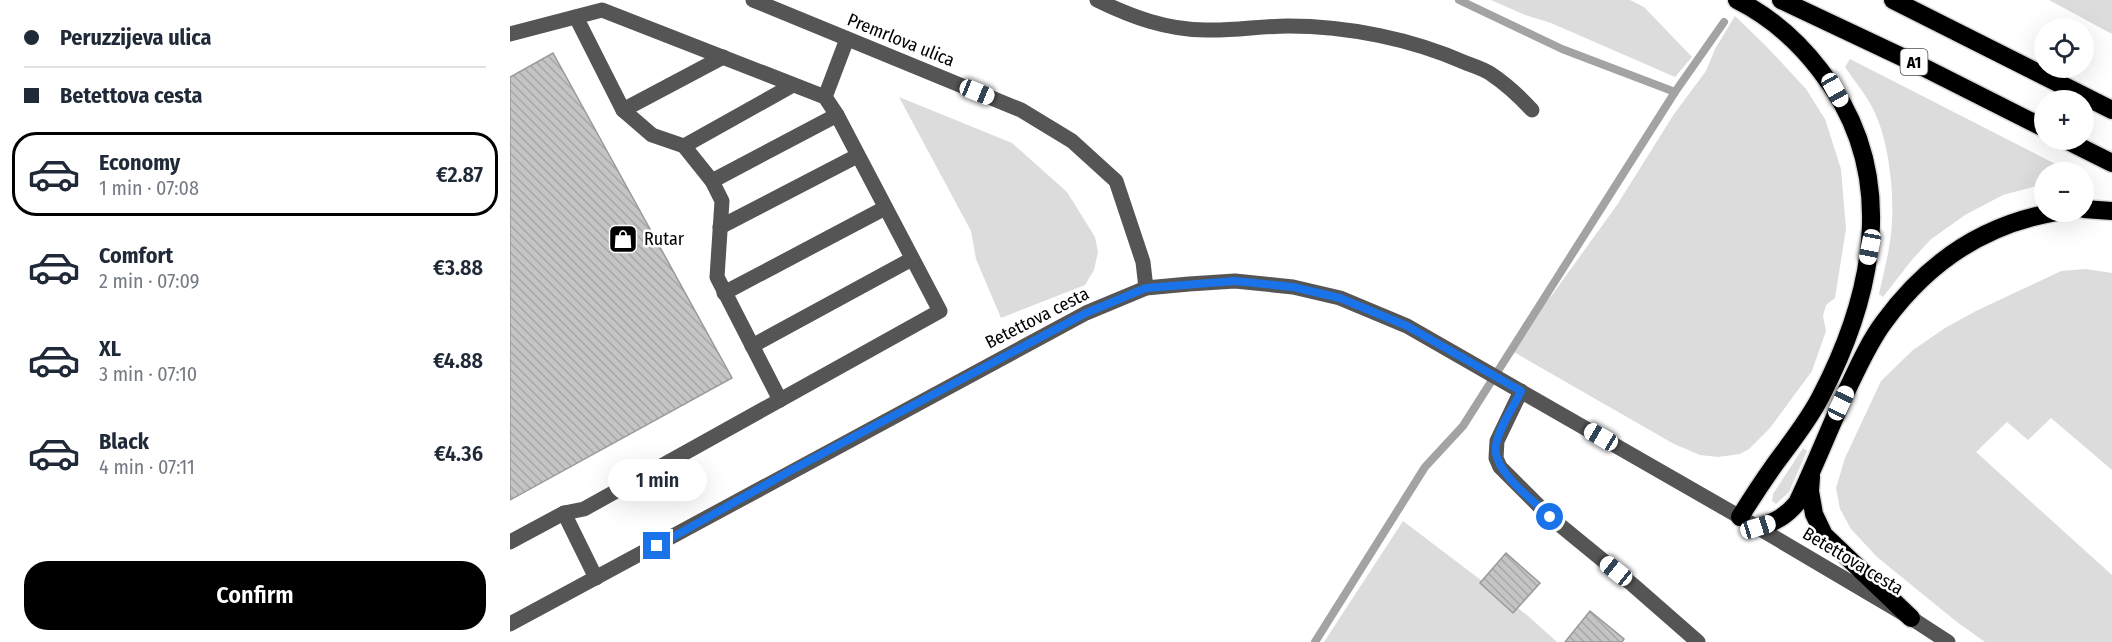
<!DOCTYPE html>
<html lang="en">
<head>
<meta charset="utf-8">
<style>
	body { margin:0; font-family:"Fira Sans Condensed",sans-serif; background:#f2f2f3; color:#1f2937; height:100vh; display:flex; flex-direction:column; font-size:22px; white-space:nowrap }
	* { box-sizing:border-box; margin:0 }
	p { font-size:20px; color:#747a83 }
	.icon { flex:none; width:33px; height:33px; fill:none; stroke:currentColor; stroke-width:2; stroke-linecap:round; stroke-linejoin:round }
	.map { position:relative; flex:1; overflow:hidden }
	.drawer { display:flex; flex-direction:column; background:#fff; width:510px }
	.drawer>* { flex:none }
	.guide { display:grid; align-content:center; height:132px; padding:0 24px; background:#fff }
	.buttons { position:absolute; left:1524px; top:18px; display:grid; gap:12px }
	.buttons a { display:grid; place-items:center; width:60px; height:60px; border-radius:50%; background:#fff; box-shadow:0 6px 24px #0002; font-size:30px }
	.end { position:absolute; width:27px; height:27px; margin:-14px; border:8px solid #1a73e8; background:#fff; box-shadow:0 0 0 3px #fff }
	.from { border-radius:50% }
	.bubble { position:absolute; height:42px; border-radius:21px; background:#fff; box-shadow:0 6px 24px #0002; font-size:20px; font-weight:600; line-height:42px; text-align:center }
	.car { position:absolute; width:18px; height:36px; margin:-18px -9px; border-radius:8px; box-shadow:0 0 4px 2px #0007; background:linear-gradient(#fff 24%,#345 0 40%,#fff 0 76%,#345 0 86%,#fff 0) }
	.guide b { display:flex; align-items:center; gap:21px; height:57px; font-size:22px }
	.guide b+b { border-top:2px solid #e0e1e3 }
	.guide i { width:15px; height:15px; background:#1f2937 }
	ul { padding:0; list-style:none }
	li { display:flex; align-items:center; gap:18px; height:84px; margin:0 12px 9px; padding:0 12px; border:3px solid transparent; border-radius:24px }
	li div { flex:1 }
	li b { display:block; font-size:22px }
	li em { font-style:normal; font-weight:600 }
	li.selected { border-color:#000 }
	li>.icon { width:54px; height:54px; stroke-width:1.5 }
	.action { display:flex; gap:12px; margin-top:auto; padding:12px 24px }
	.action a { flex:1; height:69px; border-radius:24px; background:#000; color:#fff; font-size:24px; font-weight:600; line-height:69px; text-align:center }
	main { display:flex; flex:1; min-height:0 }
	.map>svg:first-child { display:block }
	.grass { fill:#dcdcdc }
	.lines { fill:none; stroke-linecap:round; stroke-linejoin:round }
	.stream { stroke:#a3a3a3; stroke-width:8 }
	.building { fill:url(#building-back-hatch); stroke:#999; stroke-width:1.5 }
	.highway-casing { stroke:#dbdbdb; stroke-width:21 }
	.minor { stroke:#555; stroke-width:15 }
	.highway { stroke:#000; stroke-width:18 }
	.route { stroke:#1a73e8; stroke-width:8 }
	.labels { text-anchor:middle; stroke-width:5; stroke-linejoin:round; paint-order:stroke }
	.shield { fill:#fff; stroke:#4c4c4c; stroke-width:1.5 }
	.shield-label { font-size:16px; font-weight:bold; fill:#000 }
	.street-label { font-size:18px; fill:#000; stroke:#fff }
	.poi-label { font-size:18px; fill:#000; stroke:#fff; text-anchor:start }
</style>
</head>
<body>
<main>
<section class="drawer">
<div class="guide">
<b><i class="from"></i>Peruzzijeva ulica</b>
<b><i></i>Betettova cesta</b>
</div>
<ul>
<li class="selected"><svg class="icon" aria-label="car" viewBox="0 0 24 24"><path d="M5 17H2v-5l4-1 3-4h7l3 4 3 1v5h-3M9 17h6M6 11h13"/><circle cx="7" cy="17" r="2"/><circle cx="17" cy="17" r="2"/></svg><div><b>Economy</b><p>1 min · 07:08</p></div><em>€2.87</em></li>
<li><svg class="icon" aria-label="car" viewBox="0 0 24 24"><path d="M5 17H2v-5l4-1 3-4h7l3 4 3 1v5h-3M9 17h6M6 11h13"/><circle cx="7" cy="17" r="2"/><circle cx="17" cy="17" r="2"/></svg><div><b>Comfort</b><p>2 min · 07:09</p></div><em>€3.88</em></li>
<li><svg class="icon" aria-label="car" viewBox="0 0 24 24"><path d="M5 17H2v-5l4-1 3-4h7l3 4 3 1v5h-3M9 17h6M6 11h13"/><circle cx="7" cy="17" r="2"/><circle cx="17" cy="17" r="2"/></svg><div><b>XL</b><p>3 min · 07:10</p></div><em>€4.88</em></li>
<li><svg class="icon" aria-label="car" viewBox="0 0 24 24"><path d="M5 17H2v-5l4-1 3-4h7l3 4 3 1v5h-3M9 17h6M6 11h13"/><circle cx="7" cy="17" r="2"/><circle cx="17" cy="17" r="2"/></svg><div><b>Black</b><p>4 min · 07:11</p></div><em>€4.36</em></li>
</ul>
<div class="action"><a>Confirm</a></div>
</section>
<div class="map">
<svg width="1602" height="642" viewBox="0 0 1602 642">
	<defs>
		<pattern id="building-back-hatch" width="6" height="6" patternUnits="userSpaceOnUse" patternTransform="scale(1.5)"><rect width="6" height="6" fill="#c4c4c4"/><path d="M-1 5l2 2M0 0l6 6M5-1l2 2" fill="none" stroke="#a7a7a7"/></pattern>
	</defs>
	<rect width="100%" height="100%" fill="#fff"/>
	<g class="grass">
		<path d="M981,0H1120L1134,7L1182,57L1165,77L1041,23L1015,15Z"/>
		<path d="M1539,0H1602V34Z"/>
		<path d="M1225,16L1257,47L1296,89L1315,119L1331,169L1336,229L1325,298L1316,305L1313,316L1316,331L1302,371L1260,428L1239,449L1230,454L1208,457L1190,455L1164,444L1002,351L1018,321L1042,295L1107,205L1164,114L1196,71L1205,49Z"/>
		<path d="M1340,59L1561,172H1534V184L1493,195L1455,215L1420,240L1401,261L1373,297L1369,294C1374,271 1381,246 1382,222C1384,188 1378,135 1361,105C1353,91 1343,79 1335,67Z"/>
		<path d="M389,97L502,143L557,192L585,237L588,252L584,270L575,285L491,318L466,259L461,231Z"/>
		<path d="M1576,269L1602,273V470L1541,418L1518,440L1497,422L1466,452L1602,575V642H1475L1447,622L1367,557L1341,529L1330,509L1326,488L1335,458L1371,381L1403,350L1435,328L1466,311L1551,271Z"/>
		<path d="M1293,448L1297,451L1279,492L1266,504L1262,501L1263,494Z"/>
		<path d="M893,521L1017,615L1047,642H814Z"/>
	</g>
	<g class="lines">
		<g class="stream">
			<path d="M949,0L1052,49L1165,92"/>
			<path d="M805,642L915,467L953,426L1165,92L1214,22"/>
		</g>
	</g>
	<g class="building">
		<path d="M43,53L222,378L0,500V77Z"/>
		<path d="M996,553L1030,583L1003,613L970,583Z"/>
		<path d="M1080,611L1114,639L1112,642H1055Z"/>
	</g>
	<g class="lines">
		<g class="highway-casing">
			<g id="highway">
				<path d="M1227,0C1261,17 1287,40 1310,70C1389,170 1366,290 1311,396C1299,420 1281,442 1265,464C1253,481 1241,499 1230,517"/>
				<path d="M1271,0L1411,66L1534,128"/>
				<path d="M1383,0L1602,110"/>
				<path d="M1556,140L1602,163"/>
				<path d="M1574,209L1602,211"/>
				<path d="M1301,477L1300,491L1304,514L1314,535L1401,618"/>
				<path d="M1248,527C1265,522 1275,517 1287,503C1305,465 1320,427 1337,390C1348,367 1359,342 1374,322C1417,263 1474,224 1546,212"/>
			</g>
		</g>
		<g class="minor">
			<path d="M243,0L511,110L562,141L606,181L633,262L636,288"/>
			<path d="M587,0C622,17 657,30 696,30C723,31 751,26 778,26C838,26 902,39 956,63C964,66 974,69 981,74C996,84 1010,97 1022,110"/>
			<path d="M66,17L113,110L142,135L174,146L202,181L212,201L207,277L270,400"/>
			<path d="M0,34L92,10L315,97L327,115L430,311L74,509L54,513L86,578"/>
			<path d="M315,97L337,39"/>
			<path d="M113,110L213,57"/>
			<path d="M174,146L283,85"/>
			<path d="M202,181L327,115"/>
			<path d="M210,227L347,156"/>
			<path d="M214,293L375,208"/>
			<path d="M242,346L402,259"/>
			<path d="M1011,391L987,441L986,458L990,467L1040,517L1123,585L1188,642"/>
			<path d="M0,542L54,513"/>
			<path d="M0,624L576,313L636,288L679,284L725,281L783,287L830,298L897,326L1230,517L1401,618L1438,642"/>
		</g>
		<use href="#highway" class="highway"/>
	</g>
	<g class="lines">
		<path class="route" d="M147,546L280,471L576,313L636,288L725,281L783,287L830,298L897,326L1011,391C1003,408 989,427 986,445C981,470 1023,500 1040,517"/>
	</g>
	<defs>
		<g id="shop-square" transform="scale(1.5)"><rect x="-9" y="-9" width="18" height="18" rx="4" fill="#000" stroke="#fff"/><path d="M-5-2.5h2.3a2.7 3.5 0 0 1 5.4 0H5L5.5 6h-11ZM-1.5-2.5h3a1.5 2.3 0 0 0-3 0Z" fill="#fff"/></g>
	</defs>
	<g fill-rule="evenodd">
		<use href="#shop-square" x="113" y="239"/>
	</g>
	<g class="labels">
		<rect class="shield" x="1390.5" y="49" width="27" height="26" rx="4.5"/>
		<g class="shield-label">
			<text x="1404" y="68">A1</text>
		</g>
		<g class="street-label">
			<text transform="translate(391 40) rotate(22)" y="6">Premrlova ulica</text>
			<text transform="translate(527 318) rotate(-27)" y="6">Betettova cesta</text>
			<text transform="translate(1343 561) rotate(31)" y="6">Betettova cesta</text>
		</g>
		<g class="poi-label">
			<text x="134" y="245">Rutar</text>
		</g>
	</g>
</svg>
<div class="buttons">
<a><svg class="icon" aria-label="locate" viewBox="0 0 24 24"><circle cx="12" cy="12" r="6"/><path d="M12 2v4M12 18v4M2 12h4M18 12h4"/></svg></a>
<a>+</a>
<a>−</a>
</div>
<i class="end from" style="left:1040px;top:517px"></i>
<i class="end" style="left:147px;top:546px"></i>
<div class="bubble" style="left:98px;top:459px;width:99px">1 min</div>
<i class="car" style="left:1325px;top:90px;rotate:151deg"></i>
<i class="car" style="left:467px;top:92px;rotate:112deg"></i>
<i class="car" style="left:1360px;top:247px;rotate:191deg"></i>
<i class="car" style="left:1331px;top:403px;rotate:25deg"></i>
<i class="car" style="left:1091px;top:437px;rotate:300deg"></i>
<i class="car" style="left:1248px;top:527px;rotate:73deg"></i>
<i class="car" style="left:1106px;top:571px;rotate:309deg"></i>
</div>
</main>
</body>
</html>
